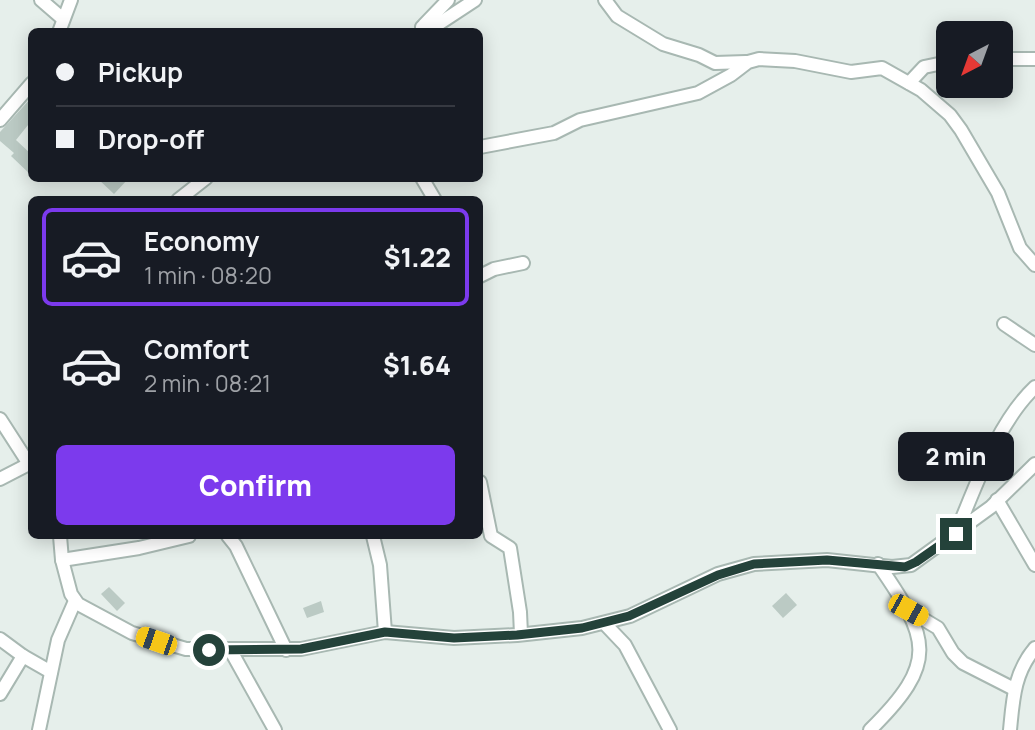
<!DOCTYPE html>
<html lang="en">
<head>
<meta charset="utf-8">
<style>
	body { margin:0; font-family:Manrope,sans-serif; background:#242831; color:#f1f3f6; height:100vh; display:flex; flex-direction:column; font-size:26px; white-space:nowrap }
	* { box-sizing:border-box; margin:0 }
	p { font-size:23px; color:#9ea1a6 }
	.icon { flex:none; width:38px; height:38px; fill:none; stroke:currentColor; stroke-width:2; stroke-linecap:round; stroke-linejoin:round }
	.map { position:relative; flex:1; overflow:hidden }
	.side { position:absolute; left:28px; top:196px; width:455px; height:343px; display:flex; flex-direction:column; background:#171b24; border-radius:10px; box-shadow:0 4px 18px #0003 }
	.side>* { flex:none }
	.top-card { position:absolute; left:28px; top:28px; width:455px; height:154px; border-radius:10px; box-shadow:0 4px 18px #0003; display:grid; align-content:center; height:154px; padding:0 28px; background:#171b24 }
	.needle { width:46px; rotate:221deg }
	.buttons { position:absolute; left:936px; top:21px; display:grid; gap:14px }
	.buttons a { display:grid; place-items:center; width:77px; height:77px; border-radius:10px; background:#171b24; box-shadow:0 4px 18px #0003; font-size:35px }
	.end { position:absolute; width:32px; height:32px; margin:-16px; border:9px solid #24423a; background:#fff; box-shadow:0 0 0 4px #fff }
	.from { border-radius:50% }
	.bubble { position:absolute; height:49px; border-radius:10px; background:#171b24; box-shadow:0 4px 18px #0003; font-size:23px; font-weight:800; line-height:49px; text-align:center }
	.car { position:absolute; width:21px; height:42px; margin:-21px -10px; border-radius:9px; box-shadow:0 0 5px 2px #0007; background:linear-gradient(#f5c518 24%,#345 0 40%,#f5c518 0 76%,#345 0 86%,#f5c518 0) }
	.top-card b { display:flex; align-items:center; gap:24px; height:66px; font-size:26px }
	.top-card b+b { border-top:2px solid #363941 }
	.top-card i { width:18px; height:18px; background:#f1f3f6 }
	ul { padding:12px 0 0; list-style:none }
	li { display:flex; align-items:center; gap:21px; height:98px; margin:0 14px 10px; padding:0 14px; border:4px solid transparent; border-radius:10px }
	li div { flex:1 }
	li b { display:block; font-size:26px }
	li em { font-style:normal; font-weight:800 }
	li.selected { border-color:#7c3aed }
	li>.icon { width:63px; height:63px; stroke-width:1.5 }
	.primary-button { display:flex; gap:14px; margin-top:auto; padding:14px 28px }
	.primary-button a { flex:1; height:80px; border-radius:10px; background:#7c3aed; color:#fff; font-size:28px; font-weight:800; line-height:80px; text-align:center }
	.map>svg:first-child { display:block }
	.building { fill:#bbcac4 }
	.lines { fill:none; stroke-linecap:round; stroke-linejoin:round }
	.minor-casing { stroke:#a8b8b2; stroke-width:16 }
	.minor { stroke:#fff; stroke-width:12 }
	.route { stroke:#24423a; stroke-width:9 }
</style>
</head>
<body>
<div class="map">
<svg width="1035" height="730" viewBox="0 0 1035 730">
	<rect width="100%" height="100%" fill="#e6efeb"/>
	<g class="building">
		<path d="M32,97V120L16,140L32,155V176L11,156L14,153L0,141V132Z"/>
		<path d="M97,178H129L114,194Z"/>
		<path d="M109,587L125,603L117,611L101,594Z"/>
		<path d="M786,593L797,605L783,618L772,606Z"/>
		<path d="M321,601L324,612L307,618L303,608Z"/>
	</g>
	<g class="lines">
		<g class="minor-casing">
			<g id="minor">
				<path d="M41,0L63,19"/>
				<path d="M605,0L617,16L663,44L699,55L715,63L746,62"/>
				<path d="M424,25L448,0"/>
				<path d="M422,27L440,23L475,0"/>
				<path d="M59,32L71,0"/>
				<path d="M1001,59H1035"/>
				<path d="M909,83L924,67L948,62"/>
				<path d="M0,120L32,83"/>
				<path d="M480,147L554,133L580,120L698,93L731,75L748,62L759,59L795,61L851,72L882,68L921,90L950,115L961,130L998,193L1020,248L1035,265"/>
				<path d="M422,178L435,200"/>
				<path d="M178,200L206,178"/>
				<path d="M480,276L494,269L523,263"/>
				<path d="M1004,324L1035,345"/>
				<path d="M0,419L29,464L32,465"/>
				<path d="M0,479L29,464"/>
				<path d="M480,482L491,536L510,548L520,612L521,634"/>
				<path d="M997,500L1035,565"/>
				<path d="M956,533C976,486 997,423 1035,387"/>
				<path d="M60,536L62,560L71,594L78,604L132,633L186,649H301L385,632L454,638L517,635L582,628L630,616L718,574L754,564L827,560L892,567L911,565L991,507L1035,464"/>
				<path d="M228,536L236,546L286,650"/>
				<path d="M373,536L380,565L385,632"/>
				<path d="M62,560L139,548L189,536"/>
				<path d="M908,610L938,628L953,653L963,663L1014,689"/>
				<path d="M605,624L625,645L670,730"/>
				<path d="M0,639L23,656L51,672"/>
				<path d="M231,651L275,730"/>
				<path d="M0,694L23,656"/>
				<path d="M39,730L58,640L75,601"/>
				<path d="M870,730C939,662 930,639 878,564"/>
				<path d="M1010,730C1013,699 1014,673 1035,648"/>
			</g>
		</g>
		<use href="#minor" class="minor"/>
	</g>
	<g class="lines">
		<path class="route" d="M209,650L301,649L385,632L454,638L517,635L582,628L629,616L718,575L754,564L827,560L905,567L916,562L956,534"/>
	</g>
</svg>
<div class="buttons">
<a><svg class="needle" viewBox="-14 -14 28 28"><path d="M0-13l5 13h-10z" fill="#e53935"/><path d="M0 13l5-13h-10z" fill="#9ea1a6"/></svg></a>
</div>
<i class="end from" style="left:209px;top:650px"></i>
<i class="end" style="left:956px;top:534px"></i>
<div class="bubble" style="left:898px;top:432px;width:116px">2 min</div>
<i class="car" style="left:908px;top:610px;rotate:119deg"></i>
<i class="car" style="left:156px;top:641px;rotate:289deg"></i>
<div class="top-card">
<b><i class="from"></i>Pickup</b>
<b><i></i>Drop-off</b>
</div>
<section class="side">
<ul>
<li class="selected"><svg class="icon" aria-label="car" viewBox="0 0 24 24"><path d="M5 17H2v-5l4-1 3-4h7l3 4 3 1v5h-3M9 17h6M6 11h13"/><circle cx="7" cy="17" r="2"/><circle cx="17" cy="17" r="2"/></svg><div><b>Economy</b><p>1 min · 08:20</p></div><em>$1.22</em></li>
<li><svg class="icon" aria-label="car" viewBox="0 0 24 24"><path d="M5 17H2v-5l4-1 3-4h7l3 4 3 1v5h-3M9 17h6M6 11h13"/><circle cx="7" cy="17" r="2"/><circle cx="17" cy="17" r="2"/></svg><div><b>Comfort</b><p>2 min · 08:21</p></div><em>$1.64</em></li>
</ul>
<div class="primary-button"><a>Confirm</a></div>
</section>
</div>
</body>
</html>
